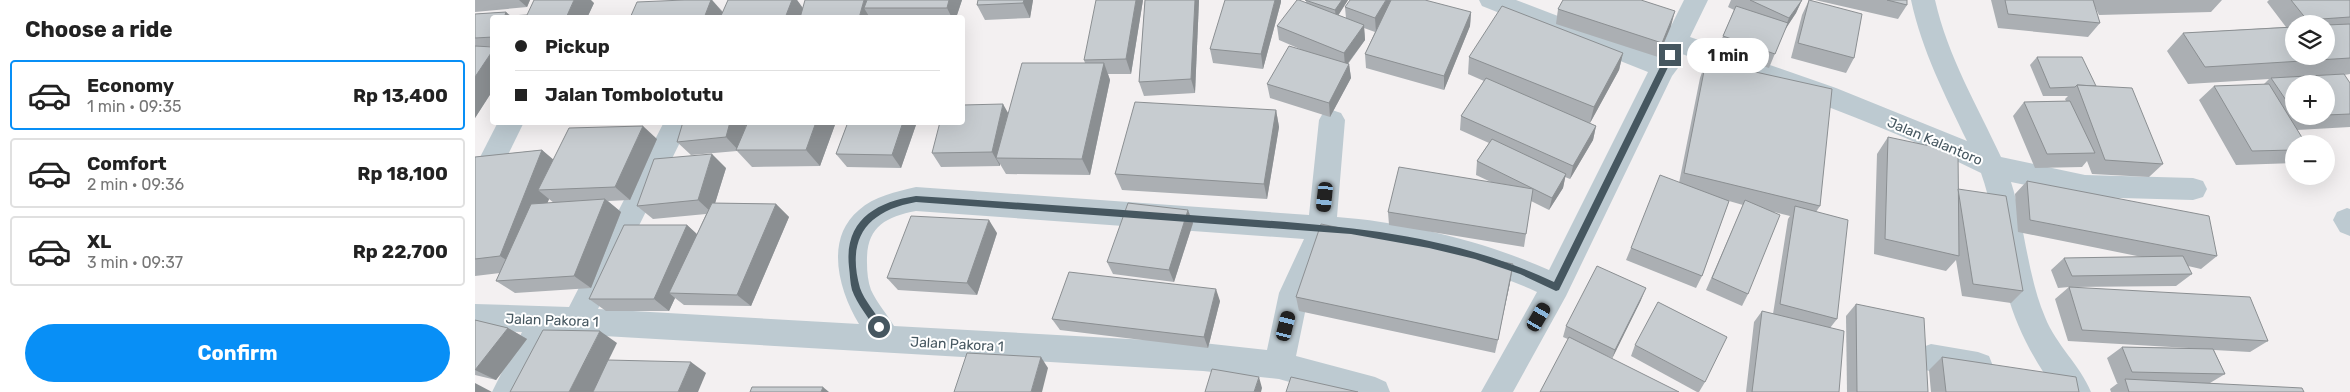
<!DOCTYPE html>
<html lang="en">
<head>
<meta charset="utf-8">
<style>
	body { margin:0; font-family:Rubik,sans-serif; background:#f2f2f2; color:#222; height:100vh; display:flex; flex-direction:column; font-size:19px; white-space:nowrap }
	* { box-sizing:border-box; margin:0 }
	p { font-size:16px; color:#767676 }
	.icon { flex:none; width:28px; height:28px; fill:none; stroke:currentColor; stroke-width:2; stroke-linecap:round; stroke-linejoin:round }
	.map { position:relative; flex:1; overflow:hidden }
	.drawer { display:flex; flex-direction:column; background:#fff; width:475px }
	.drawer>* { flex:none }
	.banner { position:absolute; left:15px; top:15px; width:475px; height:110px; border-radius:5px; box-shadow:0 5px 20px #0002; display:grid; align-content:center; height:110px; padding:0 25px; background:#fff }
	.buttons { position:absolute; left:1810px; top:15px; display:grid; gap:10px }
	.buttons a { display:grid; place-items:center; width:50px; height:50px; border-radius:50%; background:#fff; box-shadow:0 5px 20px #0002; font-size:25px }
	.end { position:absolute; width:22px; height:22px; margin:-11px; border:6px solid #465760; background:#fff; box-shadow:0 0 0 2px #fff }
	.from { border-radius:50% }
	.bubble { position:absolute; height:35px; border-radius:18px; background:#fff; box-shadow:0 5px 20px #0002; font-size:16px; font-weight:700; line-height:35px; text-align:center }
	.car { position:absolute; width:15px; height:30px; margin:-15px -8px; border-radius:6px; box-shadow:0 0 4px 1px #0007; background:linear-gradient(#222 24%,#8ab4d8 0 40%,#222 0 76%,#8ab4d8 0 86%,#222 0) }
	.banner b { display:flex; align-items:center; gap:18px; height:48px; font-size:19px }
	.banner b+b { border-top:1px solid #e0e0e0 }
	.banner i { width:12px; height:12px; background:#222 }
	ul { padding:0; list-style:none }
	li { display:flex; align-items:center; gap:15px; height:70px; margin:0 10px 8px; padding:0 15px; border:2px solid #e0e0e0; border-radius:5px }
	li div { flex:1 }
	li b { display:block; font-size:19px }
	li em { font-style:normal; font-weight:700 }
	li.selected { border-color:#088ff6 }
	li>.icon { width:45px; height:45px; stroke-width:1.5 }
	h2 { padding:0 25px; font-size:22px; line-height:60px }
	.action { display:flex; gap:10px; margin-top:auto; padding:10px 25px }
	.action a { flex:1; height:58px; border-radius:30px; background:#088ff6; color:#fff; font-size:20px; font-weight:700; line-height:58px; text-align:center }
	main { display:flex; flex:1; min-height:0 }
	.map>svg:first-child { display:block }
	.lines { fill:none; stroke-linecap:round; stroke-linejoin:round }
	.minor { fill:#bdcad1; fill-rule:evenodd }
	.wall { fill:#abafb3; fill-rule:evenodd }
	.shaded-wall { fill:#8b8f92 }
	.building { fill:#c7ccd0; stroke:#8b8f92 }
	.route { fill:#465760 }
	.labels { text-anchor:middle; stroke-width:4; stroke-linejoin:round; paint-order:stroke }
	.street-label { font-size:14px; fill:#465760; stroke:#fff }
</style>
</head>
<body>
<main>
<section class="drawer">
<h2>Choose a ride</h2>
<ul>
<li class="selected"><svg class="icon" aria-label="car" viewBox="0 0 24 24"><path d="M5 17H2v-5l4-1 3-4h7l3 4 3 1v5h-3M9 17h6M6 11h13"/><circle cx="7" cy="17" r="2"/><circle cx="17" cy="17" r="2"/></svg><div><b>Economy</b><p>1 min · 09:35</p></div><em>Rp 13,400</em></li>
<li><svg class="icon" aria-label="car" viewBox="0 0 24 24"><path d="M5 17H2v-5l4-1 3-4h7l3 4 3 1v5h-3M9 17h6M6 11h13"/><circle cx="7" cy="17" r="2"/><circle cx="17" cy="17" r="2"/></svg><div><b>Comfort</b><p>2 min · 09:36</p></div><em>Rp 18,100</em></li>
<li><svg class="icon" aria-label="car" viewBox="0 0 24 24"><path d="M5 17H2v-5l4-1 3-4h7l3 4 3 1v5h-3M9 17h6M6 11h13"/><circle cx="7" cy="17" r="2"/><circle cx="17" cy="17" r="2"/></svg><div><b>XL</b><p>3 min · 09:37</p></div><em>Rp 22,700</em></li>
</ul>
<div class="action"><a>Confirm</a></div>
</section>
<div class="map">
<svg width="1875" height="392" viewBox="0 0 1875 392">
	<rect width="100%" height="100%" fill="#f3f0f1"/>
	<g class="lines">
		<g class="minor">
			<path d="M1004,0H1041L1182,54L1209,0H1233L1215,37L1361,88L1492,141C1470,95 1447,51 1436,0H1460C1473,57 1502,105 1526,157L1610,175L1718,178L1728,181L1732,189L1728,197L1718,200L1610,197L1536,182C1550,226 1552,274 1570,317C1581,345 1605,365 1616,392H1582C1560,362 1542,329 1532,293C1522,253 1520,212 1506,173C1410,125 1308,90 1207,54L1202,66L1203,68L1197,76L1091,296L1038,392H1006L1062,292C999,263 926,246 856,241L834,293L821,356L900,377L911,382L915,392H849L804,379L728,371L77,333L48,392H17L47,332L0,330V304L94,307L189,122H215L123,309L384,324C364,291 349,239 384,210C399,196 421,192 441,187L834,215L844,120L848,113L857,110L866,113L870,120L862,217C931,222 1011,242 1074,270L1173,72L1007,6ZM441,211L829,239L804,293L792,350L728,343L419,326C412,314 402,303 396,290C393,282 392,272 392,263C391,228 409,217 441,211Z"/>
			<path d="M23,122H49L10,202L0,206V167Z"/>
			<path d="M1872,208L1875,209V236L1865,232L1858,220L1862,212Z"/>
			<path d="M1456,344L1503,352L1514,356L1518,366L1514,376C1494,383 1465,375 1445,368L1441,358L1445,348Z"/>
		</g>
	</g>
	<g class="wall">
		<path d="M0,0H55L52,7L0,12Z"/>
		<path d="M209,0H237L248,12L253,0H322L328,8L487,0L481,18H155Z"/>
		<path d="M503,0H558L555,18L510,20L502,5Z"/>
		<path d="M668,0L656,74H633L635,80L615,175L531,174L525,164V166L466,167L457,153L534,114L610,63L609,60Z"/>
		<path d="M670,0H724L720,93L669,96L664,82Z"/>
		<path d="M831,0H873L863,15L871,18L870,7L996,12L995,26L969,90L891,68L890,54L900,32L889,28L890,40L873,64H874L876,78L855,117L795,98L792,84L825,49L804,40L802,26L831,3Z"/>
		<path d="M1256,0H1327L1321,13L1310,29L1294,68L1242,50L1248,36L1259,10L1253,7Z"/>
		<path d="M1334,0L1379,58L1371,73L1316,58L1327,15Z"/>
		<path d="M1340,0H1432V5L1423,19Z"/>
		<path d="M1516,0H1747L1736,12L1624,15L1620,7L1625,23L1613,37L1523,28Z"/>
		<path d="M1794,0H1875V74L1869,75L1875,83V127L1822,130L1819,144V162L1818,163L1761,165L1724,100L1739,86L1788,85L1794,79L1713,84L1692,51L1708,33L1811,27L1792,2ZM1819,24H1851V56H1819ZM1819,84H1851V116H1819Z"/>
		<path d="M806,2L788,69L738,63L735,49Z"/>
		<path d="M119,3L112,18H18V46L11,47L18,90L0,118V14L31,12L36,16L52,15Z"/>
		<path d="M1083,9L1196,26L1183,57L1081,24Z"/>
		<path d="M1148,53L1144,70L1115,123L1121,126L1118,140L1095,179L1090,177L1088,188L1074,210L1056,201L1049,247L914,225L913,212L1016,182L1001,175L1002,161L1014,143L985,130L986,116L1009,81L993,74L994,57Z"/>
		<path d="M1562,57L1621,86L1688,164L1674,177L1617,174L1612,161L1607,167L1560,168L1538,116L1549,102L1591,101L1590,99L1593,96H1568L1555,65Z"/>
		<path d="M1231,61L1345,206L1341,212L1362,319L1355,328L1364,392H1271L1279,322L1287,311L1298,314L1313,219L1315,216L1299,212L1273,294L1267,306L1231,290L1268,205L1254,201L1227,276L1221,288L1151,260L1156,248L1204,183L1225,78Z"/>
		<path d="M801,110L804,127L792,199L647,190L640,174Z"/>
		<path d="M208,122H272L269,131L361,122L345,166L277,167L262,151L216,155L202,142Z"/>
		<path d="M373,122H442L426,168L372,167L361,154Z"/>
		<path d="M1413,137L1483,189L1548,291L1536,303L1487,296L1481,260L1471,271L1399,254L1402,154Z"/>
		<path d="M182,139L155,200L133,201L146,212L116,288L40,293L21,281L25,273L0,276V157L67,150L78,160ZM74,199L79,203H72Z"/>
		<path d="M251,168L240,203L301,204L314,217L276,306L209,305L200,298L194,311H131L114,299L212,225L222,234L231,214L178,219L162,206Z"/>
		<path d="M1552,181L1742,256L1726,269L1713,266L1717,274L1701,286L1595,287L1793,341L1775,352L1739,350L1750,374L1735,383L1829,392H1636L1635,389L1643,383H1642L1632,358L1647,347L1714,348L1593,341L1580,299L1594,287L1583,288L1576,270L1589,258L1667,257L1543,232L1540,194Z"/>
		<path d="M718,223L699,282L638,274L632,262Z"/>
		<path d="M522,233L502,295L423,290L412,278Z"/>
		<path d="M1036,278L1020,353L824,311L821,297Z"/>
		<path d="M1166,300L1137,358L1088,337L1091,326Z"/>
		<path d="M745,301L733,348L585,330L577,319Z"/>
		<path d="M1381,304L1453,392H1372L1371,316Z"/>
		<path d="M0,320L33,328L52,339L21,380L0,375Z"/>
		<path d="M1160,345L1230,382L1224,392H1222L1156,356Z"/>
		<path d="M1467,357L1604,392H1456L1454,370Z"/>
	</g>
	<g class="shaded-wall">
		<path d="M44,0H55L52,7Z"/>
		<path d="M99,0H116L119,3L112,18H91Z"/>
		<path d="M236,0H237L248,13L247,18H229Z"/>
		<path d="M317,0H322L329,10L326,18H310Z"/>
		<path d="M389,0H403L389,8L395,18H384Z"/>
		<path d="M474,0H487L481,18H477L472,8Z"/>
		<path d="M549,0H558L555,18L548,3Z"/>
		<path d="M661,0H668L656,74L651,59Z"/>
		<path d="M720,0H724L720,93L716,79Z"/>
		<path d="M800,0H806V2L788,69L786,54Z"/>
		<path d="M867,0H873L861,19L860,10Z"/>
		<path d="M911,0H920L901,32L900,18Z"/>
		<path d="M1327,0L1321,13L1308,33L1314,18Z"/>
		<path d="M1200,11L1196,26L1183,57L1187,43Z"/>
		<path d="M31,12L37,18H29Z"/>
		<path d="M996,12L995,26L969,90V76Z"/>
		<path d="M889,25L890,40L870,67L869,53Z"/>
		<path d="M18,50V90L0,118V77Z"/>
		<path d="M1148,53L1144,70L1115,123L1119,107Z"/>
		<path d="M629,63L635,80L615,175L607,159Z"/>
		<path d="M874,64L876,78L855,117L854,103Z"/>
		<path d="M528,104L536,118L521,158L525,164V166L517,152Z"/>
		<path d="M801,110L804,127L792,199L789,184Z"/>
		<path d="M255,122H272L264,151L251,137Z"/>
		<path d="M341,122H361L345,166L331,150Z"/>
		<path d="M428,122H442L426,168L417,155Z"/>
		<path d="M168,126L182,139L155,200L140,187Z"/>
		<path d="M1121,126L1118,140L1095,179L1098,166Z"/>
		<path d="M67,150L86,166L63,190L74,199L47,270L25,256Z"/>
		<path d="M237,154L251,168L237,213L223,200Z"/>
		<path d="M1091,174L1088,188L1074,210L1077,198Z"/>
		<path d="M130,199L146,212L116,288L99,276Z"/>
		<path d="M301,204L314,217L276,306L262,295Z"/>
		<path d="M713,210L718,223L699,282L694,270Z"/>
		<path d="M514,220L522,233L502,295L492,283Z"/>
		<path d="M212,225L226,238L194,293L200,298L194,311L179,299Z"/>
		<path d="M1038,264L1036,278L1020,353L1023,340Z"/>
		<path d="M1171,288L1166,300L1136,361L1140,350Z"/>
		<path d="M741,289L745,301L733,348L729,337Z"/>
		<path d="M33,328L52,339L21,380L0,370Z"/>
		<path d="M125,331L142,343L118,392H94Z"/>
		<path d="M566,357L573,368L567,392H556Z"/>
		<path d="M216,362L231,373L223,392H203Z"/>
		<path d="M784,377L787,388L786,392H779Z"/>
		<path d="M0,383L17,392H0Z"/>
		<path d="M348,387L354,392H346Z"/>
	</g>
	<g class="building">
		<path d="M59,0H99L91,18H34L35,16L52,15Z"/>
		<path d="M209,0H236L229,18H155L162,2Z"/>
		<path d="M253,0H317L310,18H245Z"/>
		<path d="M330,0H389L384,18H325Z"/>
		<path d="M392,0H474L472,8H389Z"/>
		<path d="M503,0H549L548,3L502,5Z"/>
		<path d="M621,0H661L651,59L609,60Z"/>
		<path d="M670,0H720L716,79L664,82Z"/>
		<path d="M750,0H800L786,54L735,49Z"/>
		<path d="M822,0H824L889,25L869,53L802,26Z"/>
		<path d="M830,0H867L860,10Z"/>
		<path d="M875,0H911L900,18L870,7Z"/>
		<path d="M916,0H950L996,12L969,76L890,54Z"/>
		<path d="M1088,0H1166L1200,11L1187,43L1083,9Z"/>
		<path d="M1275,0H1327L1314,18Z"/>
		<path d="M1334,0L1387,14L1379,58L1323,43Z"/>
		<path d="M1412,0H1432V5Z"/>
		<path d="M1530,0H1618L1625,23L1533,14Z"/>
		<path d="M1816,0H1875V17L1832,20Z"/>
		<path d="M1027,6L1148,53L1119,107L994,57Z"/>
		<path d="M1261,6L1313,23L1300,54L1248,36Z"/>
		<path d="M31,12L29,18H18V37L0,38V14Z"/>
		<path d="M1875,24V58L1730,67L1708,33L1819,27V56H1851V25Z"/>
		<path d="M0,46L18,47V50L0,77Z"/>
		<path d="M814,46L874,64L854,103L792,84Z"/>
		<path d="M1562,57H1607L1621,86L1602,85L1600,87L1575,88Z"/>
		<path d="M1231,61L1357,89L1345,206L1209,173Z"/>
		<path d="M547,63H629L607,159L521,158Z"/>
		<path d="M1869,74L1875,83V114L1851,115V84H1819V112L1796,78Z"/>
		<path d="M1011,78L1121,126L1098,166L986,116Z"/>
		<path d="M1794,84L1831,144H1819V150L1777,151L1739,86Z"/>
		<path d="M1602,85L1657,88L1688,164L1630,160Z"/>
		<path d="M1595,101L1620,153L1572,154L1549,102Z"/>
		<path d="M660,102L801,110L789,184L640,174Z"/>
		<path d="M528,104L517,152L457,153L465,122H488V105Z"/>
		<path d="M208,122H255L251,137L202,142Z"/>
		<path d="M273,122H341L331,150H261Z"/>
		<path d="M373,122H428L417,155L361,154Z"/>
		<path d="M168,126L140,187L63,190L94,128Z"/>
		<path d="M1413,137L1483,152L1484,256L1410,239Z"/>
		<path d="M1017,139L1091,174L1077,198L1002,161Z"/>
		<path d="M67,150L25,256L0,259V157Z"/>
		<path d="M237,154L223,200L162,206L179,159Z"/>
		<path d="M924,167L1058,189L1051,234L913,212Z"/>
		<path d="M1185,175L1254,201L1227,276L1156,248Z"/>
		<path d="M1552,181L1734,216L1742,256L1555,220Z"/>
		<path d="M1483,189L1531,196L1548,291L1498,284Z"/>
		<path d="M130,199L99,276L21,281L56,204Z"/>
		<path d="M1270,200L1305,215L1273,294L1237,278Z"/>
		<path d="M237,203L301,204L262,295L194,293Z"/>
		<path d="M653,203L713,210L694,270L632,262Z"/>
		<path d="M1320,206L1373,220L1362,319L1305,304Z"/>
		<path d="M436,216L514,220L492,283L412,278Z"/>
		<path d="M846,224L1038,264L1023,340L821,297Z"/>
		<path d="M149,225H212L179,299H114Z"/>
		<path d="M1708,256L1717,274L1597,276L1589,258Z"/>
		<path d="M1122,266L1171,288L1140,350L1091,326Z"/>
		<path d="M594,272L741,289L729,337L577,319Z"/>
		<path d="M1594,287L1775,297L1793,341L1607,330Z"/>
		<path d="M1183,302L1252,337L1230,382L1160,345Z"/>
		<path d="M1381,304L1449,318L1453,392H1382Z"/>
		<path d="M1287,311L1369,331L1364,392H1277Z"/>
		<path d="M0,320L33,328L0,370Z"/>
		<path d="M68,330L125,331L94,392H35Z"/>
		<path d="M1094,337L1204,392H1065Z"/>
		<path d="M1647,347L1738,349L1750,374L1657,372Z"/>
		<path d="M492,353L566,357L556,392H479Z"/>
		<path d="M1467,357L1601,377L1604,392H1471Z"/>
		<path d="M133,360L216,362L203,392H118Z"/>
		<path d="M737,369L784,377L779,392H730Z"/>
		<path d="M816,377L883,392H811Z"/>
		<path d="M1650,379L1827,388L1829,392H1654Z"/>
		<path d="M277,387H348L346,392H275Z"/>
	</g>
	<path class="route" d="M1195,52L1199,55L1084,290L1081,291L1045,274L1000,259L954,248L876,234L441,202C392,211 371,238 385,288C389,300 401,313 407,324V330H401C394,318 382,304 377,290C375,283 375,274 374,267C369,221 400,202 441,196C537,202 633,209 728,216C851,225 966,229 1079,282L1191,55Z"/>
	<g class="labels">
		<g class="street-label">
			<text transform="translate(1460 141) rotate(23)" y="5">Jalan Kalantoro</text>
			<text transform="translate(77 320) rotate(2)" y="5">Jalan Pakora 1</text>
			<text transform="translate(482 344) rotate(3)" y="5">Jalan Pakora 1</text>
		</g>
	</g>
</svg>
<div class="buttons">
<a><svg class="icon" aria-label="layers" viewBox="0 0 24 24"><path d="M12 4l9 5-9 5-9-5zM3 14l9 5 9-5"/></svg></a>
<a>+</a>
<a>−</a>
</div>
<i class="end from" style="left:404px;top:327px"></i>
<i class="end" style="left:1195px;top:55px"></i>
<div class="bubble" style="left:1212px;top:38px;width:82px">1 min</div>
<i class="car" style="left:850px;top:197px;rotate:186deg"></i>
<i class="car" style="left:1064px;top:317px;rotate:30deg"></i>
<i class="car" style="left:811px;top:326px;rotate:14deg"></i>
<div class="banner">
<b><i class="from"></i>Pickup</b>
<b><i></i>Jalan Tombolotutu</b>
</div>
</div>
</main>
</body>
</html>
